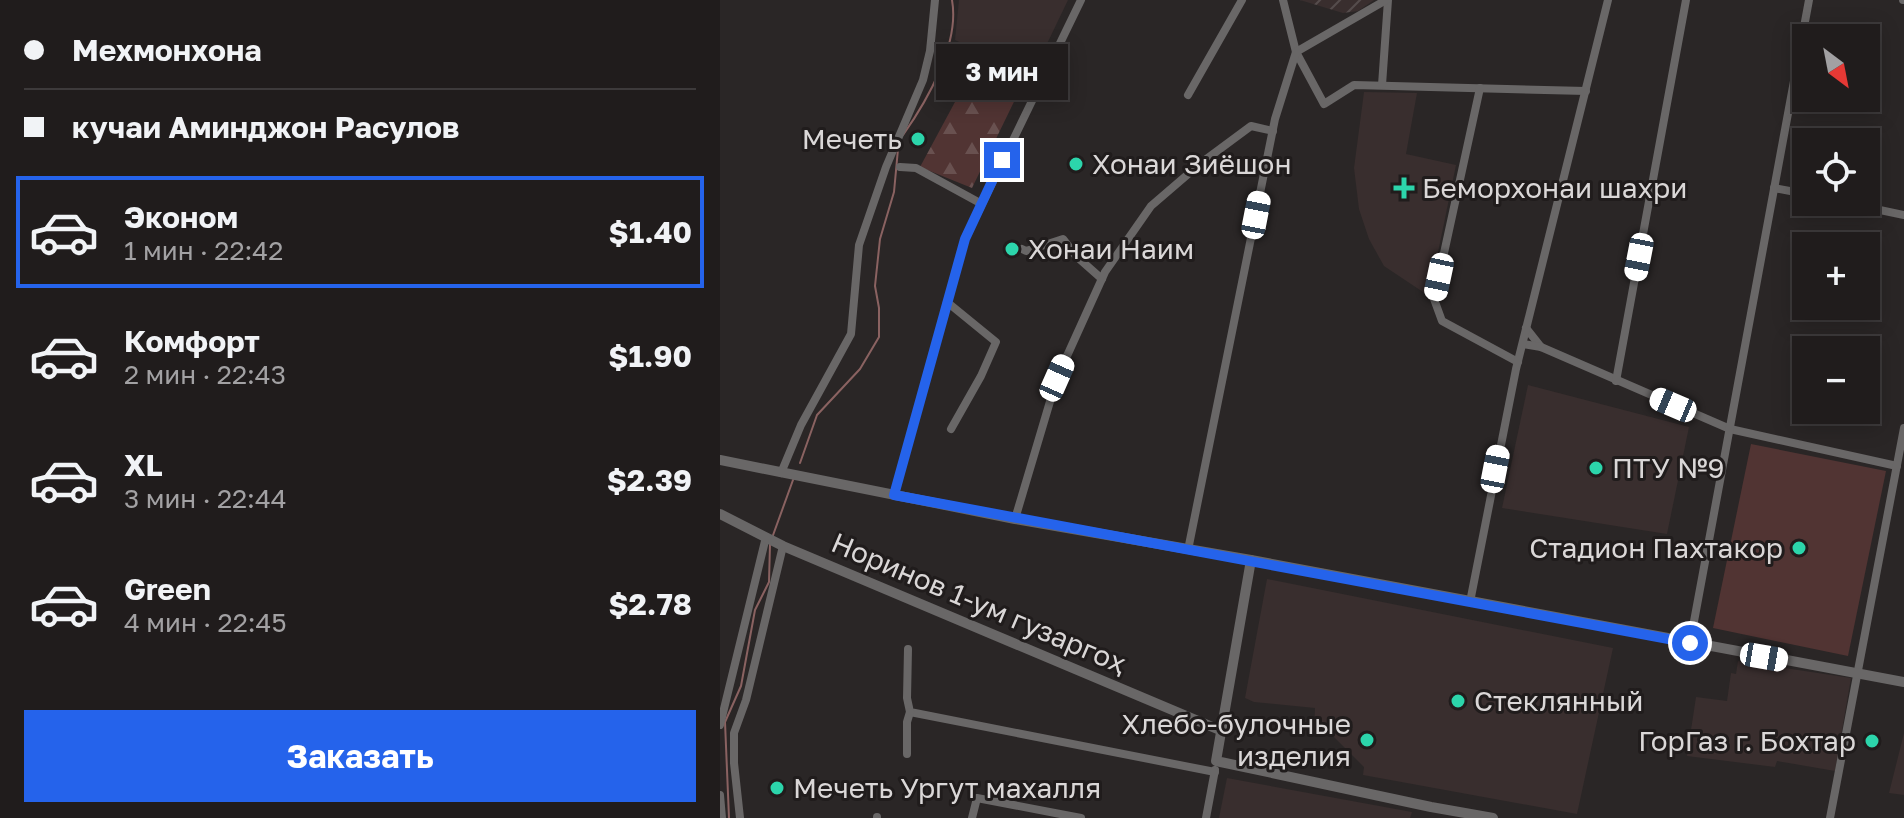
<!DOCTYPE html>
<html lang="ru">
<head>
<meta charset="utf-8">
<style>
	body { margin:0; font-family:"Golos Text",sans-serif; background:#282525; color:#f1f3f6; height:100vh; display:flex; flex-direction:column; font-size:30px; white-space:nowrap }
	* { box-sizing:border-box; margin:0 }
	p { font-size:26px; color:#a2a1a3 }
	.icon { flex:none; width:44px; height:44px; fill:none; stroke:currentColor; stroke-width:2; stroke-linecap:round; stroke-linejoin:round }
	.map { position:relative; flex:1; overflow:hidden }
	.sheet { display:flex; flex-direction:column; background:#201c1c; width:720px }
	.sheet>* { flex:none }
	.hud { display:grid; align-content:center; height:176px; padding:0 24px; background:#201c1c }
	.needle { width:52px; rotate:148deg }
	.controls { position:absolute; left:1072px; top:24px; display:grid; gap:16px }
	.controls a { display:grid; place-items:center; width:88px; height:88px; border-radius:0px; background:#201c1c; box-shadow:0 4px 20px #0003,0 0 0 2px #3d3a3b; font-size:40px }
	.end { position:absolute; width:36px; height:36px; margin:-18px; border:10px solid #2563eb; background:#fff; box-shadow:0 0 0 4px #fff }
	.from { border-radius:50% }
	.bubble { position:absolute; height:56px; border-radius:0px; background:#201c1c; box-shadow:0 4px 20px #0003,0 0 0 2px #3d3a3b; font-size:26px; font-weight:700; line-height:56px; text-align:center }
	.car { position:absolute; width:24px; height:48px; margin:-24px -12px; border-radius:10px; box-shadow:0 0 6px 2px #0007; background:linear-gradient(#fff 24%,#345 0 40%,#fff 0 76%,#345 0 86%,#fff 0) }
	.hud b { display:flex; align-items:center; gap:28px; height:76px; font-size:30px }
	.hud b+b { border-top:2px solid #3d3a3b }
	.hud i { width:20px; height:20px; background:#f1f3f6 }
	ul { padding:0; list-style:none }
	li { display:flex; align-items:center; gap:24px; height:112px; margin:0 16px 12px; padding:0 8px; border:4px solid transparent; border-radius:0px }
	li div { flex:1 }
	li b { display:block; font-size:30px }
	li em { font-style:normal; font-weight:700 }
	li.active { border-color:#2563eb }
	li>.icon { width:72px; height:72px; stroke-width:1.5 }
	.primary-button { display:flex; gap:16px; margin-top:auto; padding:16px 24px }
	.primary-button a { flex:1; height:92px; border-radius:0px; background:#2563eb; color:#fff; font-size:32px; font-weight:700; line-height:92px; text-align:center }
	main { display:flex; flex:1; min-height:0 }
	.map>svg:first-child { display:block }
	.built { fill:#392e2e }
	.industrial { fill:url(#industrial-furrows) }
	.green { fill:#513433 }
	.forest { fill:url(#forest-firs) }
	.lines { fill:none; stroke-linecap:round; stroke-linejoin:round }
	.stream { stroke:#8a6261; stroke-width:2 }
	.minor { stroke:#696767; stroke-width:8 }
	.tertiary { stroke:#696767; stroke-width:10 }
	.route { stroke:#2563eb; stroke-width:10 }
	.poi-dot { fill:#2cd5ab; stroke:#201c1c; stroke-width:3 }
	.labels { text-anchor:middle; stroke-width:6; stroke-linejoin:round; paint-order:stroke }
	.poi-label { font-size:28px; fill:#dad7d7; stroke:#201c1c; text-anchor:start }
	.street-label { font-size:28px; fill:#dad7d7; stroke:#201c1c }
</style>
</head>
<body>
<main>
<section class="sheet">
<div class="hud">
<b><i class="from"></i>Мехмонхона</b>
<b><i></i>кучаи Аминджон Расулов</b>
</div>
<ul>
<li class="active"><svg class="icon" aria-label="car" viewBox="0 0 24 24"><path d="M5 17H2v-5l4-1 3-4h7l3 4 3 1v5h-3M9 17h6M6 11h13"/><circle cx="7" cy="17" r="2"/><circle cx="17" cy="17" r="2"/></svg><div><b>Эконом</b><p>1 мин · 22:42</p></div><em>$1.40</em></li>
<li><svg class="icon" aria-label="car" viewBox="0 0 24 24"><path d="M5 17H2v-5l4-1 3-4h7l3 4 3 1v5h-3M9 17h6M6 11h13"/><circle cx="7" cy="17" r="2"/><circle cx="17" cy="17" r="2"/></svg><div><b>Комфорт</b><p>2 мин · 22:43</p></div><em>$1.90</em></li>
<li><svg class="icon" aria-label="car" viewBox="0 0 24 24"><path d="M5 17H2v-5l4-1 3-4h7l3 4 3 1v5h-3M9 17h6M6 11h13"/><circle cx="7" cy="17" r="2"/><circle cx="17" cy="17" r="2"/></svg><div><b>XL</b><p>3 мин · 22:44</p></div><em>$2.39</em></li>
<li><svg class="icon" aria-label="car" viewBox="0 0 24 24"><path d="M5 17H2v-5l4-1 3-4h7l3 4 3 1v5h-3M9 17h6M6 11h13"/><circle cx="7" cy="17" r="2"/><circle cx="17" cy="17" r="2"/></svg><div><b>Green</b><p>4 мин · 22:45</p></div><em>$2.78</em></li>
</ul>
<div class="primary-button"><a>Заказать</a></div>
</section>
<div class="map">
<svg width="1184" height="818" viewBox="0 0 1184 818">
	<defs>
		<pattern id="industrial-furrows" width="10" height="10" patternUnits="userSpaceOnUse" patternTransform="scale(2)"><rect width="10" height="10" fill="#392e2e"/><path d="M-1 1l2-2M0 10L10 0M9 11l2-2" fill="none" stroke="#554c4c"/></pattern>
		<pattern id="forest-firs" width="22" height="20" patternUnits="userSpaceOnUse" patternTransform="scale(2)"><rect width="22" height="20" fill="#513433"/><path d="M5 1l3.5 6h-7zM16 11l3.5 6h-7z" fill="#695150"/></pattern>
	</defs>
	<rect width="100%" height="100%" fill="#2a2626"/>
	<g class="built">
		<path d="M239,0H348L312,75L235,40Z"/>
		<path d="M644,92L697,93L686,154L736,165L709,296L664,266L649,239L639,209L634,168Z"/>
		<path d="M808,385L969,427L947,534L782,508Z"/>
		<path d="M547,579L893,648L857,814L643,775L644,767L609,732L594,730L595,708L534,702L525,698Z"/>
		<path d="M1018,661L1131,678L1115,771L1057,761L1055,767L967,756L976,697L1007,701L1011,673L1016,674Z"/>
		<path d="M1184,733V795L1169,793Z"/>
		<path d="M507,778L692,812L690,818H499Z"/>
	</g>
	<path class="industrial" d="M580,0H654L638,11L623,13Z"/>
	<path class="green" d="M1031,444L1166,471L1128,656L993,628Z"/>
	<path class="forest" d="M235,49L305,79L252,188L200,167L235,102L219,91Z"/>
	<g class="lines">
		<g class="stream">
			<path d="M183,135C207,101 240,44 232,0"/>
			<path d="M80,463L97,415L140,369L159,337V308L155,286L160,239L174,192L178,149"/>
			<path d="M52,538L73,480"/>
			<path d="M9,818L5,722L21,686L35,610L49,582L50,544"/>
		</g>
		<g class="minor">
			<path d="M563,0L576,52L604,104L634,85L866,91"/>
			<path d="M1183,0H1184"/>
			<path d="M662,85L668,0"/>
			<path d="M760,88L714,299L722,321L798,362"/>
			<path d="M468,95L522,0"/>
			<path d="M180,167L196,168L260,203"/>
			<path d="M1054,188L1086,194"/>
			<path d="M1122,202L1184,215"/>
			<path d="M302,249L306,251L343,239L356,256L382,279"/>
			<path d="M227,302L276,342L261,376L231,429"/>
			<path d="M806,328L821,347"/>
			<path d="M803,344L821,347L1010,429L1177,466"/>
			<path d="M896,381L966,0"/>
			<path d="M61,473L81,425L131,334L139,245L166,167L203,80L210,51L215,0"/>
			<path d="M174,495L245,239L361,0"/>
			<path d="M295,519L337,378L385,272L431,206L481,163L531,126L553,131"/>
			<path d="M468,550L555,119L576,52L666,0"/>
			<path d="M750,602L796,369L888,0"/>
			<path d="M970,643L1089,0"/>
			<path d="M188,649L187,698L190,712L495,772"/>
			<path d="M0,725L46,537"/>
			<path d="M187,754V722L190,712"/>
			<path d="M0,795L2,818"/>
			<path d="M20,818L14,763V733L26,700L63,546"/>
			<path d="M157,818V817"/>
			<path d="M252,818L257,798L361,818"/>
			<path d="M486,818L495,770"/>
			<path d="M1110,818L1184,428"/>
		</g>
		<g class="tertiary">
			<path d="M0,460L295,519L531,560L1184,682"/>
			<path d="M0,514L63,546L502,731"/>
			<path d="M531,560L496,761L711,807L773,818"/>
		</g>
	</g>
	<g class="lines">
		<path class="route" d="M282,160L245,239L174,495L970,643"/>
	</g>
	<g class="poi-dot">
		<circle cx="198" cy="139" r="8"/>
		<circle cx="356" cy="164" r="8"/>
		<path d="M680 176h8v8h8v8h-8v8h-8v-8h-8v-8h8z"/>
		<circle cx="292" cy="249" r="8"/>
		<circle cx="876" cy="468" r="8"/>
		<circle cx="1079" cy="548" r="8"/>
		<circle cx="738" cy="701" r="8"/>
		<circle cx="647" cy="740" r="8"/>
		<circle cx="1152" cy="741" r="8"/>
		<circle cx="57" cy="788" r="8"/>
	</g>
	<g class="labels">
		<g class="poi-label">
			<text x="182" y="149" text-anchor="end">Мечеть</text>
			<text x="372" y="174">Хонаи Зиёшон</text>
			<text x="702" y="198">Беморхонаи шахри</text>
			<text x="308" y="259">Хонаи Наим</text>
			<text x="892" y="478">ПТУ №9</text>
			<text x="1063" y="558" text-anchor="end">Стадион Пахтакор</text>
			<text x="754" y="711">Стеклянный</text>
			<text x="631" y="734" text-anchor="end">Хлебо-булочные<tspan x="631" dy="32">изделия</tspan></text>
			<text x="1136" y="751" text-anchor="end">ГорГаз г. Бохтар</text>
			<text x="73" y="798">Мечеть Ургут махалля</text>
		</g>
		<g class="street-label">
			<text transform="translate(259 603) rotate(23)" y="10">Норинов 1-ум гузаргоҳ</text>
		</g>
	</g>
</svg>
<div class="controls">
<a><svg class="needle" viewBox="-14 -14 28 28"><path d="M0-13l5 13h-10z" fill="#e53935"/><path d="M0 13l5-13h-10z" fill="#a2a1a3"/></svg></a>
<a><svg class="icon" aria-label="locate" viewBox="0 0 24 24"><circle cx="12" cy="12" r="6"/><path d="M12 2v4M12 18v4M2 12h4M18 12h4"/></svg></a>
<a>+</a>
<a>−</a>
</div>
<i class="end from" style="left:970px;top:643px"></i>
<i class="end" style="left:282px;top:160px"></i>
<div class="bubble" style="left:216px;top:44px;width:132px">3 мин</div>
<i class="car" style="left:536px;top:215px;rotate:11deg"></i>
<i class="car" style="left:919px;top:257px;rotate:191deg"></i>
<i class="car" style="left:719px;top:277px;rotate:192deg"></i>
<i class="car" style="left:337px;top:378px;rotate:24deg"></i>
<i class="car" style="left:953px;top:405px;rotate:293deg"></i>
<i class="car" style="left:775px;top:469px;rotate:11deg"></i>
<i class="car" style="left:1044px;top:657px;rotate:100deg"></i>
</div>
</main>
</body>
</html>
